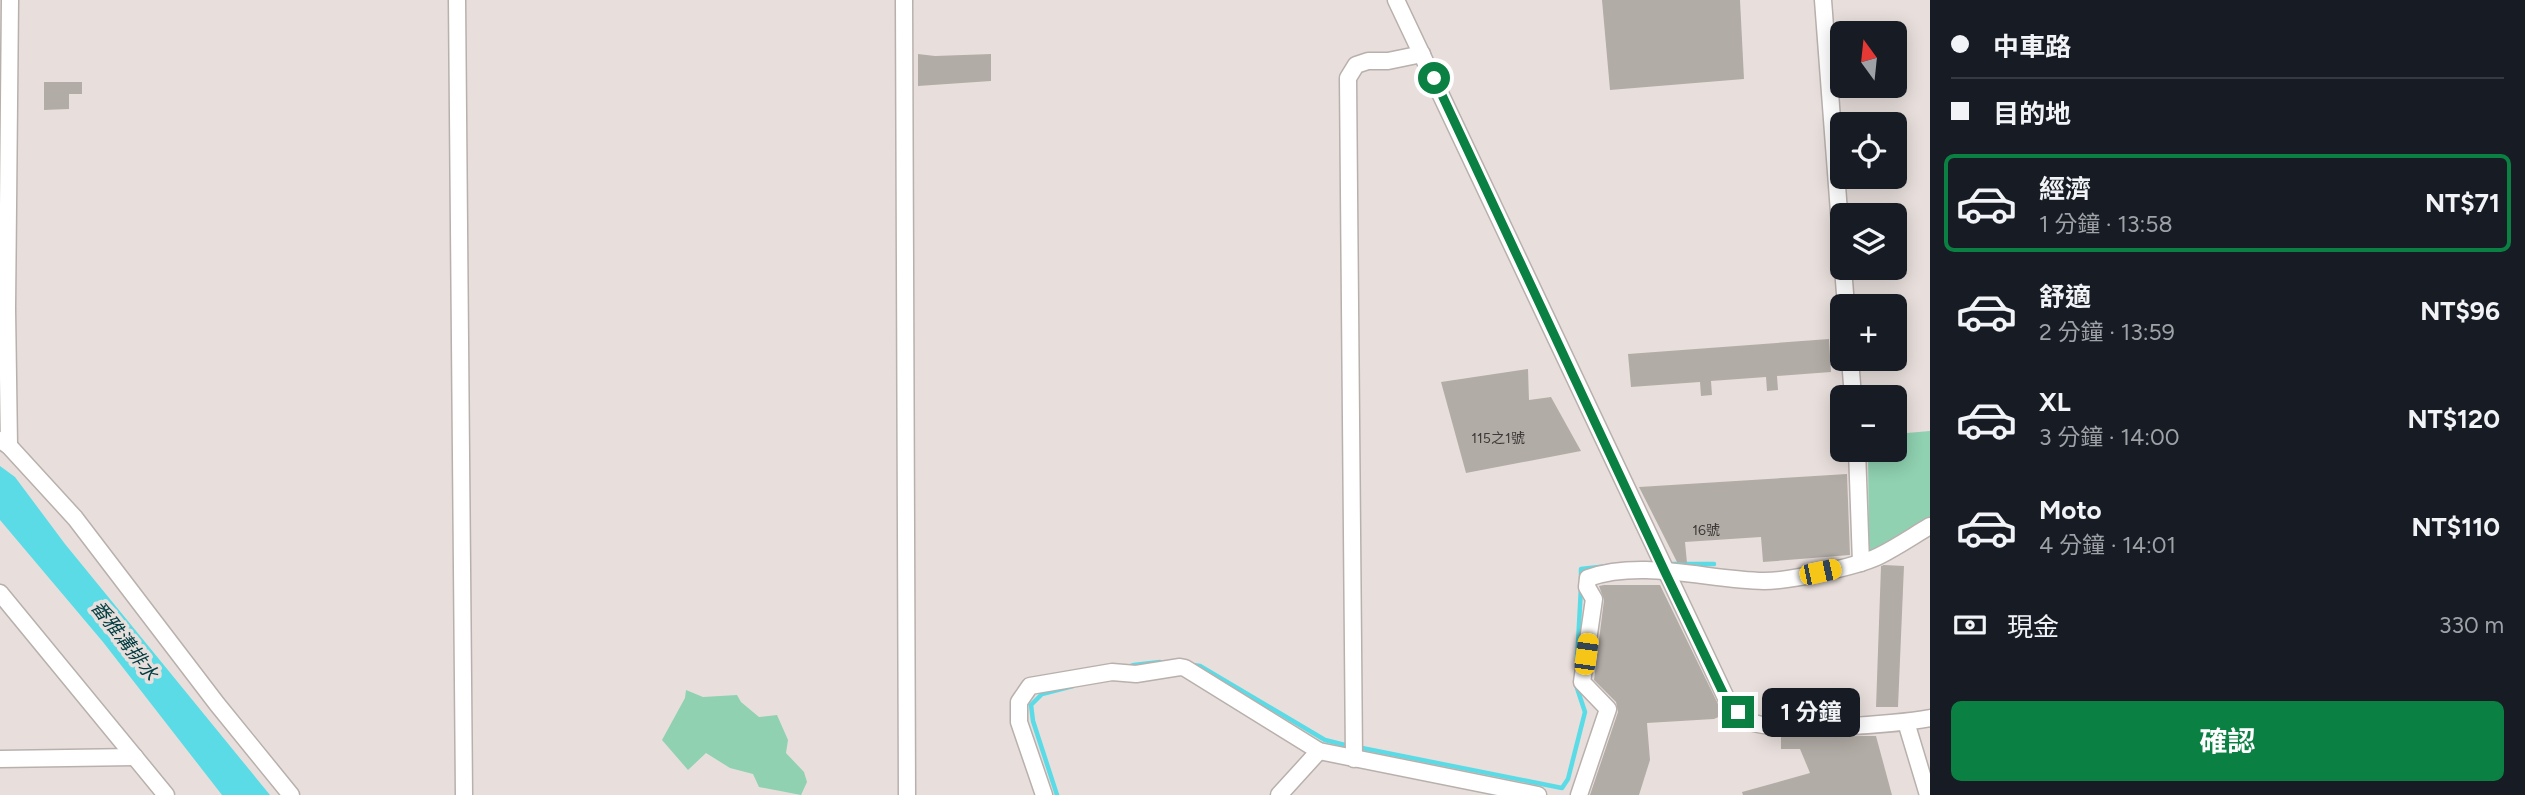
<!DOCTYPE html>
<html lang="zh-TW">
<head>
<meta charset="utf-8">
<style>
	body { margin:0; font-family:Figtree,"Noto Sans TC",sans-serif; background:#242831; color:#f1f3f6; height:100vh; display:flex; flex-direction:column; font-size:26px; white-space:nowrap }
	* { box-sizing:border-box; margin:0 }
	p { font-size:23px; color:#9ea1a6 }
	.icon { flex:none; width:38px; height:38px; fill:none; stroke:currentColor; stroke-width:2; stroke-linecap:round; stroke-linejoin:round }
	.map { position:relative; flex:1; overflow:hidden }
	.drawer { display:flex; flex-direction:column; background:#171b24; width:595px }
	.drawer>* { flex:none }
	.guide { display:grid; align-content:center; height:154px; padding:0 21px; background:#171b24 }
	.needle { width:46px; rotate:345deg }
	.fabs { position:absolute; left:1830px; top:21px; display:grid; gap:14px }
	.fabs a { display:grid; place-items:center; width:77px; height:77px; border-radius:10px; background:#171b24; box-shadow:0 4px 18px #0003; font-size:35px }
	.end { position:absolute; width:32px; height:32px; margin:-16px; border:9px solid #0b8043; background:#fff; box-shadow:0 0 0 4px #fff }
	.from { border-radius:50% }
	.bubble { position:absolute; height:49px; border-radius:10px; background:#171b24; box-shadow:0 4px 18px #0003; font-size:23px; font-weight:700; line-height:49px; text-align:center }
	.car { position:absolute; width:21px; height:42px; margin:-21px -10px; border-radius:9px; box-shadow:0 0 5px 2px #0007; background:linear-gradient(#f5c518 24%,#345 0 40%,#f5c518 0 76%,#345 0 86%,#f5c518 0) }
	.guide b { display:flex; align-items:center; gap:24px; height:66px; font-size:26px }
	.guide b+b { border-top:2px solid #363941 }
	.guide i { width:18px; height:18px; background:#f1f3f6 }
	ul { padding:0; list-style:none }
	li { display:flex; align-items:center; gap:21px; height:98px; margin:0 14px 10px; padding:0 7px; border:4px solid transparent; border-radius:10px }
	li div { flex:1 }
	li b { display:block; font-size:26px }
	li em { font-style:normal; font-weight:700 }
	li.active { border-color:#0b8043 }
	li>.icon { width:63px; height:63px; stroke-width:1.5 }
	.pay { display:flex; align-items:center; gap:18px; height:77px; padding:0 21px; font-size:26px }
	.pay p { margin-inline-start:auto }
	.action { display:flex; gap:14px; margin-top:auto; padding:14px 21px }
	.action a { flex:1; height:80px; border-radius:10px; background:#0b8043; color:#fff; font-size:28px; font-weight:700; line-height:80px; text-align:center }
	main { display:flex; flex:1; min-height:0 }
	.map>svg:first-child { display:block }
	.green { fill:#8fd1b1 }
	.water { fill:#5adbe6 }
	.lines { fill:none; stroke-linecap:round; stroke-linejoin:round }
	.stream { stroke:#5adbe6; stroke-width:4.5 }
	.building { fill:#b2aca6 }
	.minor-casing { stroke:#b8b0ac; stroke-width:19 }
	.minor { stroke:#fff; stroke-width:16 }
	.route { stroke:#0b8043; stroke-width:9 }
	.labels { text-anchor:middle; stroke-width:7; stroke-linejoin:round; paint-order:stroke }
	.number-label { font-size:14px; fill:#3d3937 }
	.water-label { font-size:19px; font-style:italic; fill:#003d42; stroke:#e8dfdc }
</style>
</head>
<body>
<main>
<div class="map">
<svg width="1930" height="795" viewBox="0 0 1930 795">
	<rect width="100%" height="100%" fill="#e8dfdc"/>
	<g class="green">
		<path d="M1930,431V523L1869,552L1868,450H1895V434Z"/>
		<path d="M686,690L703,697L737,695L741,702L759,717L777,715L788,740L786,753L804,772L807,782L801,795L759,787L753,774L730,768L706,753L688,770L662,740L685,698Z"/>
	</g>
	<path class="water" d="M0,466L15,477L65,544L270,795H222L103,642L0,520Z"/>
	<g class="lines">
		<g class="stream">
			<path d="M1666,564H1714"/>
			<path d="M1581,578V569L1626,564"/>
			<path d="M1577,662L1581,587"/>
			<path d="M1193,665L1200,666L1325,740L1349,746"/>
			<path d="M1128,667L1134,665L1160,662"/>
			<path d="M1357,747L1562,788L1568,779L1585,712L1576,685"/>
			<path d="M1057,795L1033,721L1031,705L1042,694L1073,686"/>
		</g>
	</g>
	<g class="building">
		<path d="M1602,0H1740L1744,79L1610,90Z"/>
		<path d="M918,54L935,56L991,54V81L918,86Z"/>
		<path d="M44,82H82V94H69V109L44,110Z"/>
		<path d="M1829,339L1831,372L1777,376L1778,390L1767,391L1766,377L1711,381L1712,395L1701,396L1700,382L1631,387L1628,354Z"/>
		<path d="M1528,369L1529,400L1551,397L1581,451L1466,473L1441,382Z"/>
		<path d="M1847,474L1850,555L1763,562L1761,537L1685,542L1687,563L1677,562L1639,487Z"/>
		<path d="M1884,565L1904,566L1898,707H1876L1881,566Z"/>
		<path d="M1604,585H1660L1718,704L1725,714L1714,719L1647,723L1650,760L1639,795H1590L1618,712L1616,702L1594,680L1604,600L1599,586Z"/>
		<path d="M1865,736H1876L1892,795H1743L1742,792L1810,773L1800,749H1781V737Z"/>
	</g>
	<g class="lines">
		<g class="minor-casing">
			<g id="minor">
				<path d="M457,0L464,795"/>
				<path d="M904,0L907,795"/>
				<path d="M1396,0L1727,700C1732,707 1739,716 1746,720C1773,735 1897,724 1930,718"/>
				<path d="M1823,0L1843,265"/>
				<path d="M1843,268L1846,306"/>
				<path d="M1850,359L1853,397"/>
				<path d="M0,440L9,446L75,518L217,704L291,795"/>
				<path d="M9,446L7,309L10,0"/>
				<path d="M1857,450L1861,563"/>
				<path d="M0,593L166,795"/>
				<path d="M1906,722L1928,795"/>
				<path d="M0,759L135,757"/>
				<path d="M1354,759L1348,78L1356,65L1368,61H1388L1422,54"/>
				<path d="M1044,795L1019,722V702L1030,686L1112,672L1136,674L1180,667L1185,668L1319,751L1538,795"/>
				<path d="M1279,795L1319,751"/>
				<path d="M1579,795L1608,709L1582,682L1594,599L1587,587L1588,578C1643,559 1707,580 1764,581C1789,581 1856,567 1879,556C1897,547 1913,536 1930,526"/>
			</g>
		</g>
		<use href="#minor" class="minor"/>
	</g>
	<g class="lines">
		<path class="route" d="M1434,78L1665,572L1727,701L1738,712"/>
	</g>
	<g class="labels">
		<g class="number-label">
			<text x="1498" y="443">115之1號</text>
			<text x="1706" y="535">16號</text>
		</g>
		<g class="water-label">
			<text transform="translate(125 640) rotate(52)" y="7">番雅溝排水</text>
		</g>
	</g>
</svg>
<div class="fabs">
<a><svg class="needle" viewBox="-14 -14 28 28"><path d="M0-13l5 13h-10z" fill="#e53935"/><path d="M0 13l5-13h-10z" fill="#9ea1a6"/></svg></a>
<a><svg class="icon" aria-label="locate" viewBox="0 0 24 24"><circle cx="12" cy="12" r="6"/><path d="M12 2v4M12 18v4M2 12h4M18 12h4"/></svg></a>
<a><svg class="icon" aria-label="layers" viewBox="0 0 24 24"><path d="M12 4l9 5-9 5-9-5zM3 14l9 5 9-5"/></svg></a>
<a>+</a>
<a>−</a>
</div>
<i class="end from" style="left:1434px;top:78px"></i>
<i class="end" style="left:1738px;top:712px"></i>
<div class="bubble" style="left:1762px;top:688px;width:98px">1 分鐘</div>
<i class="car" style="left:1820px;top:572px;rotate:78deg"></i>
<i class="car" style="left:1586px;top:654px;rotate:8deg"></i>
</div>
<section class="drawer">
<div class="guide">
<b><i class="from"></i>中車路</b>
<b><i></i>目的地</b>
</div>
<ul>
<li class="active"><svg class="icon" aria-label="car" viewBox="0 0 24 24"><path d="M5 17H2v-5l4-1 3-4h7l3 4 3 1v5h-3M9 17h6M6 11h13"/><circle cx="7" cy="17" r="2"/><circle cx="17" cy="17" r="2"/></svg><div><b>經濟</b><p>1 分鐘 · 13:58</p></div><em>NT$71</em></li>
<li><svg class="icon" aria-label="car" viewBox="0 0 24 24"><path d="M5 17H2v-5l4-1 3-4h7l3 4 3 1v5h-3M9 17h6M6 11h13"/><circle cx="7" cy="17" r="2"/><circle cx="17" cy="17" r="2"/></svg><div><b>舒適</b><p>2 分鐘 · 13:59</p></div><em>NT$96</em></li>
<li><svg class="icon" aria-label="car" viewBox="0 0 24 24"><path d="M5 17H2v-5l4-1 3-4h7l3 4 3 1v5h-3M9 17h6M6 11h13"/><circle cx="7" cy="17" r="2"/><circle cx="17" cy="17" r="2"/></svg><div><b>XL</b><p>3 分鐘 · 14:00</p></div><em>NT$120</em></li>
<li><svg class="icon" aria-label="car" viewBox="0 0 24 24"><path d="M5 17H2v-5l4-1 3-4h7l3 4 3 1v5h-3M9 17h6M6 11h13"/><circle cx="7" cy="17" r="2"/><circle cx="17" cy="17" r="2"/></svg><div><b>Moto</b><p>4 分鐘 · 14:01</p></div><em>NT$110</em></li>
</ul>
<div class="pay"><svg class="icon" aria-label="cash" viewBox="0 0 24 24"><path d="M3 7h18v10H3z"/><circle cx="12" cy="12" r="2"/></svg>現金<p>330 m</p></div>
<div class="action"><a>確認</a></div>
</section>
</main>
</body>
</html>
